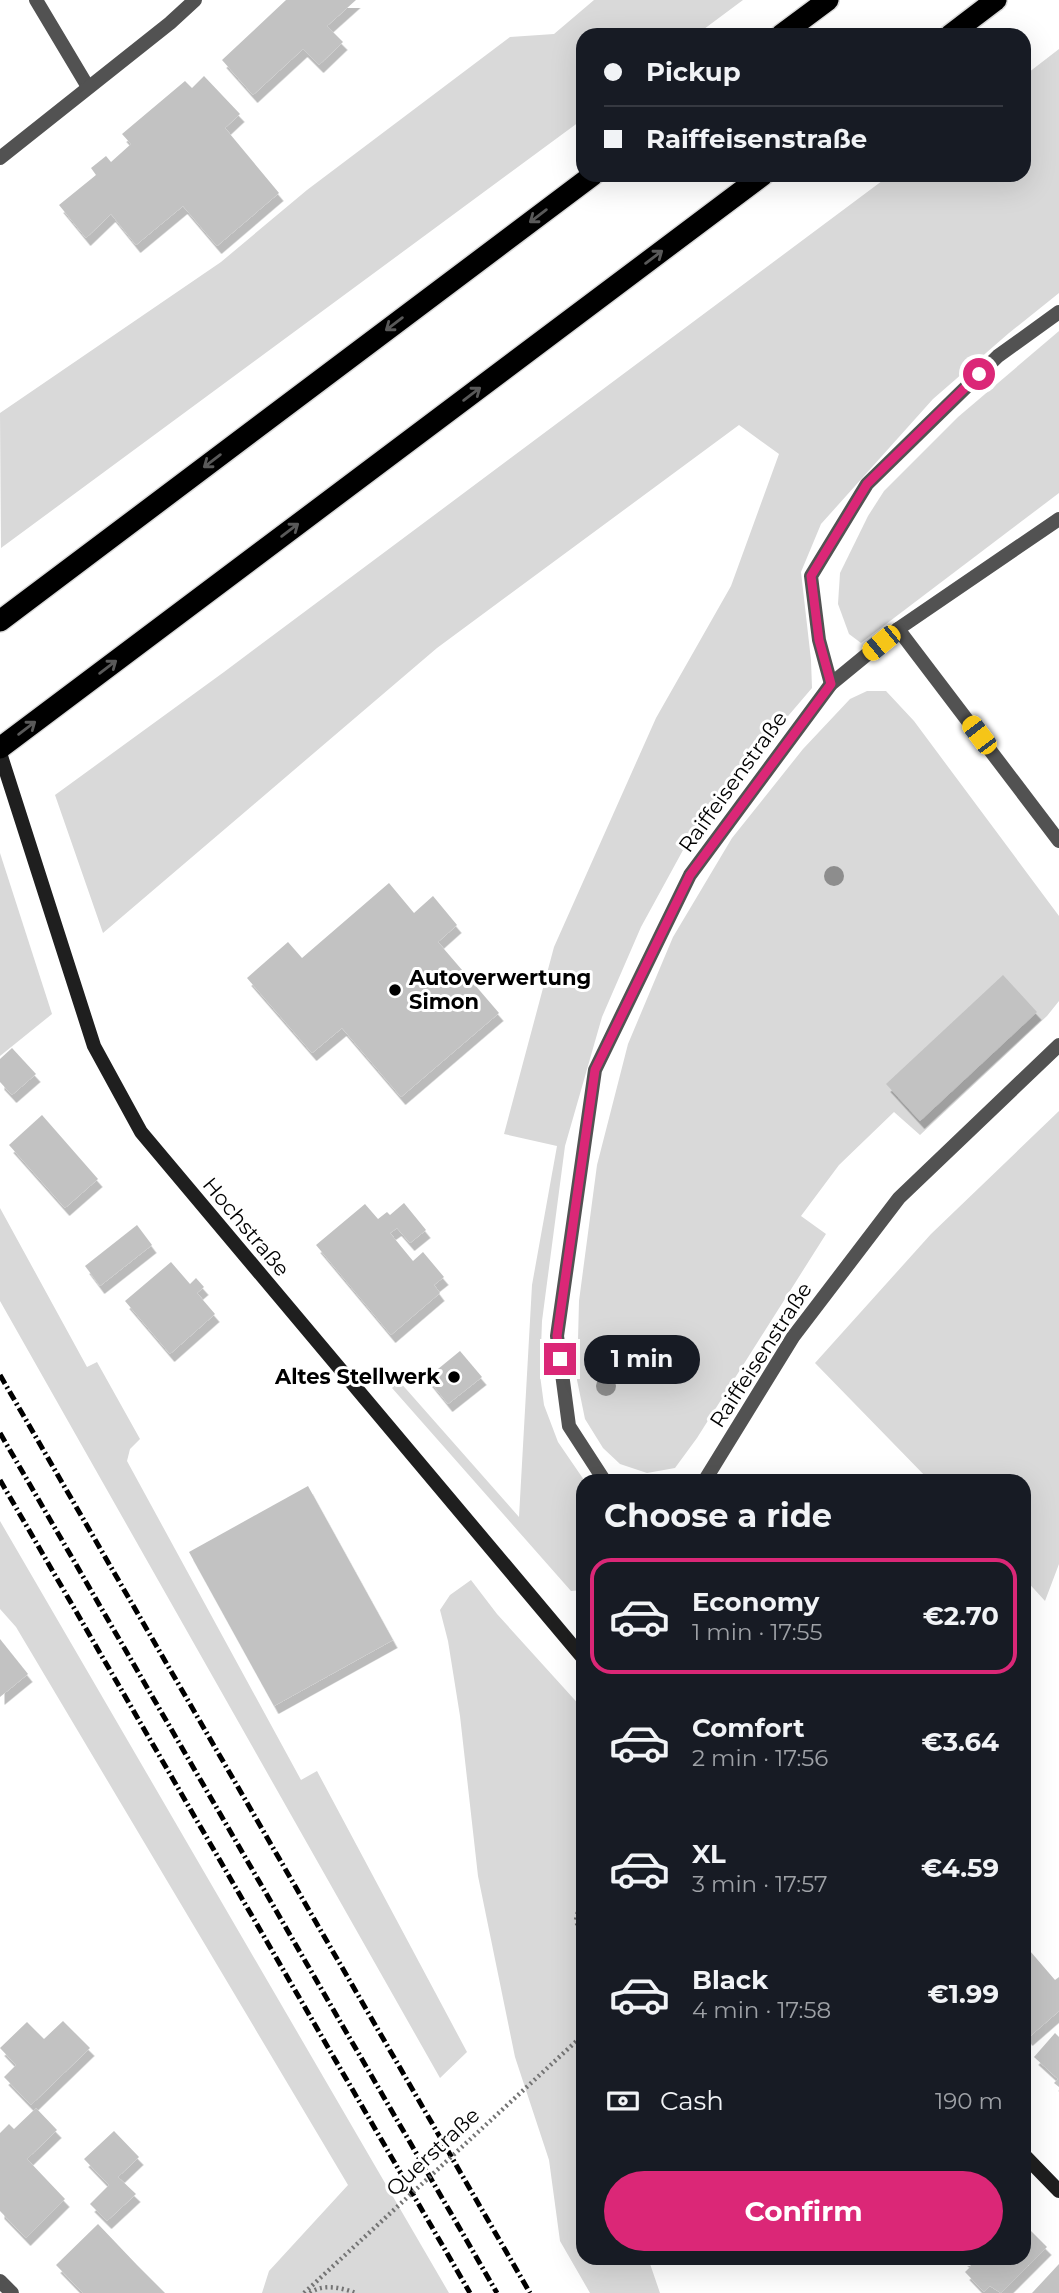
<!DOCTYPE html>
<html lang="en">
<head>
<meta charset="utf-8">
<style>
	body { margin:0; font-family:Montserrat,sans-serif; background:#20242c; color:#f1f3f6; height:100vh; display:flex; flex-direction:column; font-size:26px; white-space:nowrap }
	* { box-sizing:border-box; margin:0 }
	p { font-size:23px; color:#9ea1a6 }
	.icon { flex:none; width:38px; height:38px; fill:none; stroke:currentColor; stroke-width:2; stroke-linecap:round; stroke-linejoin:round }
	.map { position:relative; flex:1; overflow:hidden }
	.panel { position:absolute; left:576px; top:1474px; width:455px; height:791px; display:flex; flex-direction:column; background:#171b24; border-radius:21px; box-shadow:0 7px 28px #0002 }
	.panel>* { flex:none }
	.hud { position:absolute; left:576px; top:28px; width:455px; height:154px; border-radius:21px; box-shadow:0 7px 28px #0002; display:grid; align-content:center; height:154px; padding:0 28px; background:#171b24 }
	.end { position:absolute; width:32px; height:32px; margin:-16px; border:9px solid #db2777; background:#fff; box-shadow:0 0 0 4px #fff }
	.from { border-radius:50% }
	.bubble { position:absolute; height:49px; border-radius:24px; background:#171b24; box-shadow:0 7px 28px #0002; font-size:23px; font-weight:700; line-height:49px; text-align:center }
	.car { position:absolute; width:21px; height:42px; margin:-21px -10px; border-radius:9px; box-shadow:0 0 5px 2px #0007; background:linear-gradient(#f5c518 24%,#345 0 40%,#f5c518 0 76%,#345 0 86%,#f5c518 0) }
	.hud b { display:flex; align-items:center; gap:24px; height:66px; font-size:26px }
	.hud b+b { border-top:2px solid #363941 }
	.hud i { width:18px; height:18px; background:#f1f3f6 }
	ul { padding:0; list-style:none }
	li { display:flex; align-items:center; gap:21px; height:116px; margin:0 14px 10px; padding:0 14px; border:4px solid transparent; border-radius:21px }
	li div { flex:1 }
	li b { display:block; font-size:26px }
	li em { font-style:normal; font-weight:700 }
	li.selected { border-color:#db2777 }
	li>.icon { width:63px; height:63px; stroke-width:1.5 }
	h2 { padding:0 28px; font-size:32px; line-height:84px }
	.pay { display:flex; align-items:center; gap:18px; height:77px; padding:0 28px; font-size:26px }
	.pay p { margin-inline-start:auto }
	.cta { display:flex; gap:14px; margin-top:auto; padding:14px 28px }
	.cta a { flex:1; height:80px; border-radius:42px; background:#db2777; color:#fff; font-size:28px; font-weight:700; line-height:80px; text-align:center }
	.map>svg:first-child { display:block }
	.green { fill:#d9d9d9 }
	.building { fill:#c2c2c2; filter:url(#shadow) }
	.lines { fill:none; stroke-linecap:round; stroke-linejoin:round }
	.highway-casing { stroke:#dbdbdb; stroke-width:24 }
	.path { stroke:#747474; stroke-width:4.5; stroke-dasharray:2 3.5; stroke-linecap:butt }
	.lane { stroke:#525252; stroke-width:14 }
	.street { stroke:#525252; stroke-width:14 }
	.secondary { stroke:#1f1f1f; stroke-width:14 }
	.highway { stroke:#000; stroke-width:21 }
	.rail { stroke:#000; stroke-width:5; stroke-dasharray:10 3.5 2 3.5; stroke-linecap:butt }
	.path-bridge { stroke:#747474; stroke-width:4.5; stroke-dasharray:2 3.5; stroke-linecap:butt }
	.tree { fill:#8d8d8d }
	.oneway { stroke:#595959 }
	.route { stroke:#db2777; stroke-width:9 }
	.poi-dot { fill:#000; stroke:#fff; stroke-width:2.5 }
	.labels { text-anchor:middle; stroke-width:6; stroke-linejoin:round; paint-order:stroke }
	.street-label { font-size:21px; fill:#000; stroke:#fff }
	.poi-label { font-size:21px; font-weight:bold; fill:#000; stroke:#fff; text-anchor:start }
</style>
</head>
<body>
<div class="map">
<svg width="1059" height="2293" viewBox="0 0 1059 2293">
	<defs>
		<filter id="shadow"><feDropShadow dx="4.5" dy="8" stdDeviation="0" flood-color="#0004"/></filter>
	</defs>
	<rect width="100%" height="100%" fill="#fff"/>
	<g class="green">
		<path d="M594,0H743L696,35H583V119L1,548L0,413L221,262L307,190L510,37L554,34Z"/>
		<path d="M1059,49V293L1009,333L933,399L821,524L801,572L811,660L812,688L700,819L641,927L602,1017L565,1146L542,1321L540,1375L544,1405L558,1442L584,1480L583,1590L571,1591L392,1388L399,1381L519,1517L532,1285L557,1146L504,1134L554,947L656,718L731,586L779,454L739,425L437,648L103,933L55,795L224,672L890,175H1024V76Z"/>
		<path d="M1059,331V493L861,643L849,634L838,604L840,573L868,516L884,491L958,417Z"/>
		<path d="M867,691H886L914,721L1059,916V1001L1047,1016L920,1135L894,1112L839,1165L801,1216L826,1234L697,1438L675,1468L647,1473L620,1464L603,1448L585,1419L577,1380L579,1301L597,1165L628,1044L673,937L732,838L803,749L850,699Z"/>
		<path d="M0,853L52,1014L0,1056Z"/>
		<path d="M1059,1111V1564L1045,1601L1024,1578V1480H929L815,1363L931,1234Z"/>
		<path d="M0,1208L87,1367L97,1362L140,1439L130,1449L127,1461L301,1780L317,1771L467,2052L440,2078L0,1301Z"/>
		<path d="M0,1521L449,2293H262L269,2271L348,2185L16,1627L0,1609Z"/>
		<path d="M471,1580L497,1614L583,1709V2049L579,2053L583,2064V2258H648L660,2293H590L560,2241L549,2160L515,2057L478,1876L460,1716L448,1641L440,1610L450,1595Z"/>
	</g>
	<g class="building">
		<path d="M286,0H356L327,26L343,42L319,65L303,49L253,95L222,60Z"/>
		<path d="M204,76L240,114L225,128L279,193L217,246L183,206L136,245L111,214L86,238L59,205L96,175L91,168L106,156L111,162L131,144L122,134L185,81L192,88Z"/>
		<path d="M389,883L414,913L433,896L457,925L438,942L499,1013L401,1097L342,1028L312,1053L247,978L288,942L302,958Z"/>
		<path d="M1003,975L1037,1012L920,1121L886,1084Z"/>
		<path d="M12,1048L36,1074L12,1095L0,1082V1059Z"/>
		<path d="M42,1115L98,1179L65,1208L9,1145Z"/>
		<path d="M404,1203L426,1230L410,1243L397,1228L390,1233L413,1261L423,1252L444,1277L434,1285L440,1293L391,1335L316,1245L365,1204L378,1219L387,1212L390,1215Z"/>
		<path d="M137,1225L152,1245L100,1286L85,1266Z"/>
		<path d="M171,1262L190,1284L196,1278L204,1287L197,1293L215,1314L170,1354L125,1301Z"/>
		<path d="M460,1351L482,1377L448,1404L427,1378Z"/>
		<path d="M308,1486L393,1640L274,1706L189,1552Z"/>
		<path d="M0,1639L28,1674L0,1697Z"/>
		<path d="M1024,1944L1055,1980L1059,1977V2011L1028,2038L1024,2033Z"/>
		<path d="M63,2021L90,2048L31,2105L4,2077L16,2065L0,2048L27,2022L44,2039Z"/>
		<path d="M1055,2033L1059,2037V2087L1054,2083L1058,2079L1034,2057Z"/>
		<path d="M36,2108L57,2130L27,2159L65,2199L26,2238L0,2211V2133L9,2124L14,2129Z"/>
		<path d="M114,2131L139,2157L118,2177L136,2194L107,2221L90,2204L109,2185L84,2159Z"/>
		<path d="M98,2224L137,2265L165,2293H83L56,2265Z"/>
		<path d="M1024,2224L1047,2247L1001,2293L990,2286L984,2292L965,2272L971,2266L963,2258H1024Z"/>
		<path d="M1059,2264V2293H1032Z"/>
	</g>
	<g class="lines">
		<g class="highway-casing">
			<g id="highway">
				<path d="M781,35L828,0"/>
				<path d="M950,35L996,0"/>
				<path d="M0,621L593,175"/>
				<path d="M0,748L763,175"/>
			</g>
		</g>
		<g class="path">
			<path d="M583,1891L576,1920L583,1944"/>
			<path d="M310,2293C323,2283 342,2288 356,2293"/>
		</g>
		<g class="lane">
			<path d="M898,629L1059,519"/>
			<path d="M831,684L819,640L811,576L867,484L998,356L1059,312"/>
		</g>
		<g class="street">
			<path d="M36,0L88,87"/>
			<path d="M0,158L170,23L195,0"/>
			<path d="M604,1480L569,1426L557,1336L595,1070L690,875L831,684L898,629L1059,841"/>
			<path d="M705,1480L793,1337L899,1198L1059,1045"/>
			<path d="M0,2281L12,2293"/>
		</g>
		<g class="secondary">
			<path d="M0,753L94,1046L141,1132L583,1658"/>
			<path d="M1024,2155L1059,2191"/>
		</g>
		<use href="#highway" class="highway"/>
		<g class="rail">
			<path d="M0,1375L530,2293"/>
			<path d="M0,1433L497,2293"/>
			<path d="M0,1480L470,2293"/>
		</g>
		<path class="path-bridge" d="M304,2293L583,2035"/>
	</g>
	<g class="tree">
		<circle cx="834" cy="876" r="10"/>
		<circle cx="606" cy="1386" r="10"/>
	</g>
	<defs><path id="oneway-shaft" d="M-6 0H5M1.5-3L5.5 0L1.5 3" fill="none" stroke-width="1.6" stroke-linecap="round" stroke-linejoin="round" transform="scale(1.75)"/></defs>
	<g class="oneway">
		<use href="#oneway-shaft" transform="translate(538 216) rotate(143)"/>
		<use href="#oneway-shaft" transform="translate(654 257) rotate(-37)"/>
		<use href="#oneway-shaft" transform="translate(394 324) rotate(143)"/>
		<use href="#oneway-shaft" transform="translate(472 394) rotate(-37)"/>
		<use href="#oneway-shaft" transform="translate(212 461) rotate(143)"/>
		<use href="#oneway-shaft" transform="translate(290 530) rotate(-37)"/>
		<use href="#oneway-shaft" transform="translate(108 667) rotate(-37)"/>
		<use href="#oneway-shaft" transform="translate(27 728) rotate(-37)"/>
	</g>
	<g class="lines">
		<path class="route" d="M560,1359L557,1336L595,1070L690,875L831,684L819,640L811,576L867,484L979,374"/>
	</g>
	<g class="poi-dot">
		<circle cx="395" cy="990" r="7"/>
		<circle cx="454" cy="1377" r="7"/>
	</g>
	<g class="labels">
		<g class="street-label">
			<text transform="translate(733 782) rotate(-54)" y="7">Raiffeisenstraße</text>
			<text transform="translate(246 1227) rotate(50)" y="7">Hochstraße</text>
			<text transform="translate(761 1355) rotate(-57)" y="7">Raiffeisenstraße</text>
			<text transform="translate(433 2152) rotate(-43)" y="7">Querstraße</text>
		</g>
		<g class="poi-label">
			<text x="409" y="985">Autoverwertung<tspan x="409" dy="24">Simon</tspan></text>
			<text x="440" y="1384" text-anchor="end">Altes Stellwerk</text>
		</g>
	</g>
</svg>
<i class="end from" style="left:979px;top:374px"></i>
<i class="end" style="left:560px;top:1359px"></i>
<div class="bubble" style="left:584px;top:1335px;width:116px">1 min</div>
<i class="car" style="left:881px;top:643px;rotate:231deg"></i>
<i class="car" style="left:979px;top:735px;rotate:323deg"></i>
<div class="hud">
<b><i class="from"></i>Pickup</b>
<b><i></i>Raiffeisenstraße</b>
</div>
<section class="panel">
<h2>Choose a ride</h2>
<ul>
<li class="selected"><svg class="icon" aria-label="car" viewBox="0 0 24 24"><path d="M5 17H2v-5l4-1 3-4h7l3 4 3 1v5h-3M9 17h6M6 11h13"/><circle cx="7" cy="17" r="2"/><circle cx="17" cy="17" r="2"/></svg><div><b>Economy</b><p>1 min · 17:55</p></div><em>€2.70</em></li>
<li><svg class="icon" aria-label="car" viewBox="0 0 24 24"><path d="M5 17H2v-5l4-1 3-4h7l3 4 3 1v5h-3M9 17h6M6 11h13"/><circle cx="7" cy="17" r="2"/><circle cx="17" cy="17" r="2"/></svg><div><b>Comfort</b><p>2 min · 17:56</p></div><em>€3.64</em></li>
<li><svg class="icon" aria-label="car" viewBox="0 0 24 24"><path d="M5 17H2v-5l4-1 3-4h7l3 4 3 1v5h-3M9 17h6M6 11h13"/><circle cx="7" cy="17" r="2"/><circle cx="17" cy="17" r="2"/></svg><div><b>XL</b><p>3 min · 17:57</p></div><em>€4.59</em></li>
<li><svg class="icon" aria-label="car" viewBox="0 0 24 24"><path d="M5 17H2v-5l4-1 3-4h7l3 4 3 1v5h-3M9 17h6M6 11h13"/><circle cx="7" cy="17" r="2"/><circle cx="17" cy="17" r="2"/></svg><div><b>Black</b><p>4 min · 17:58</p></div><em>€1.99</em></li>
</ul>
<div class="pay"><svg class="icon" aria-label="cash" viewBox="0 0 24 24"><path d="M3 7h18v10H3z"/><circle cx="12" cy="12" r="2"/></svg>Cash<p>190 m</p></div>
<div class="cta"><a>Confirm</a></div>
</section>
</div>
</body>
</html>
